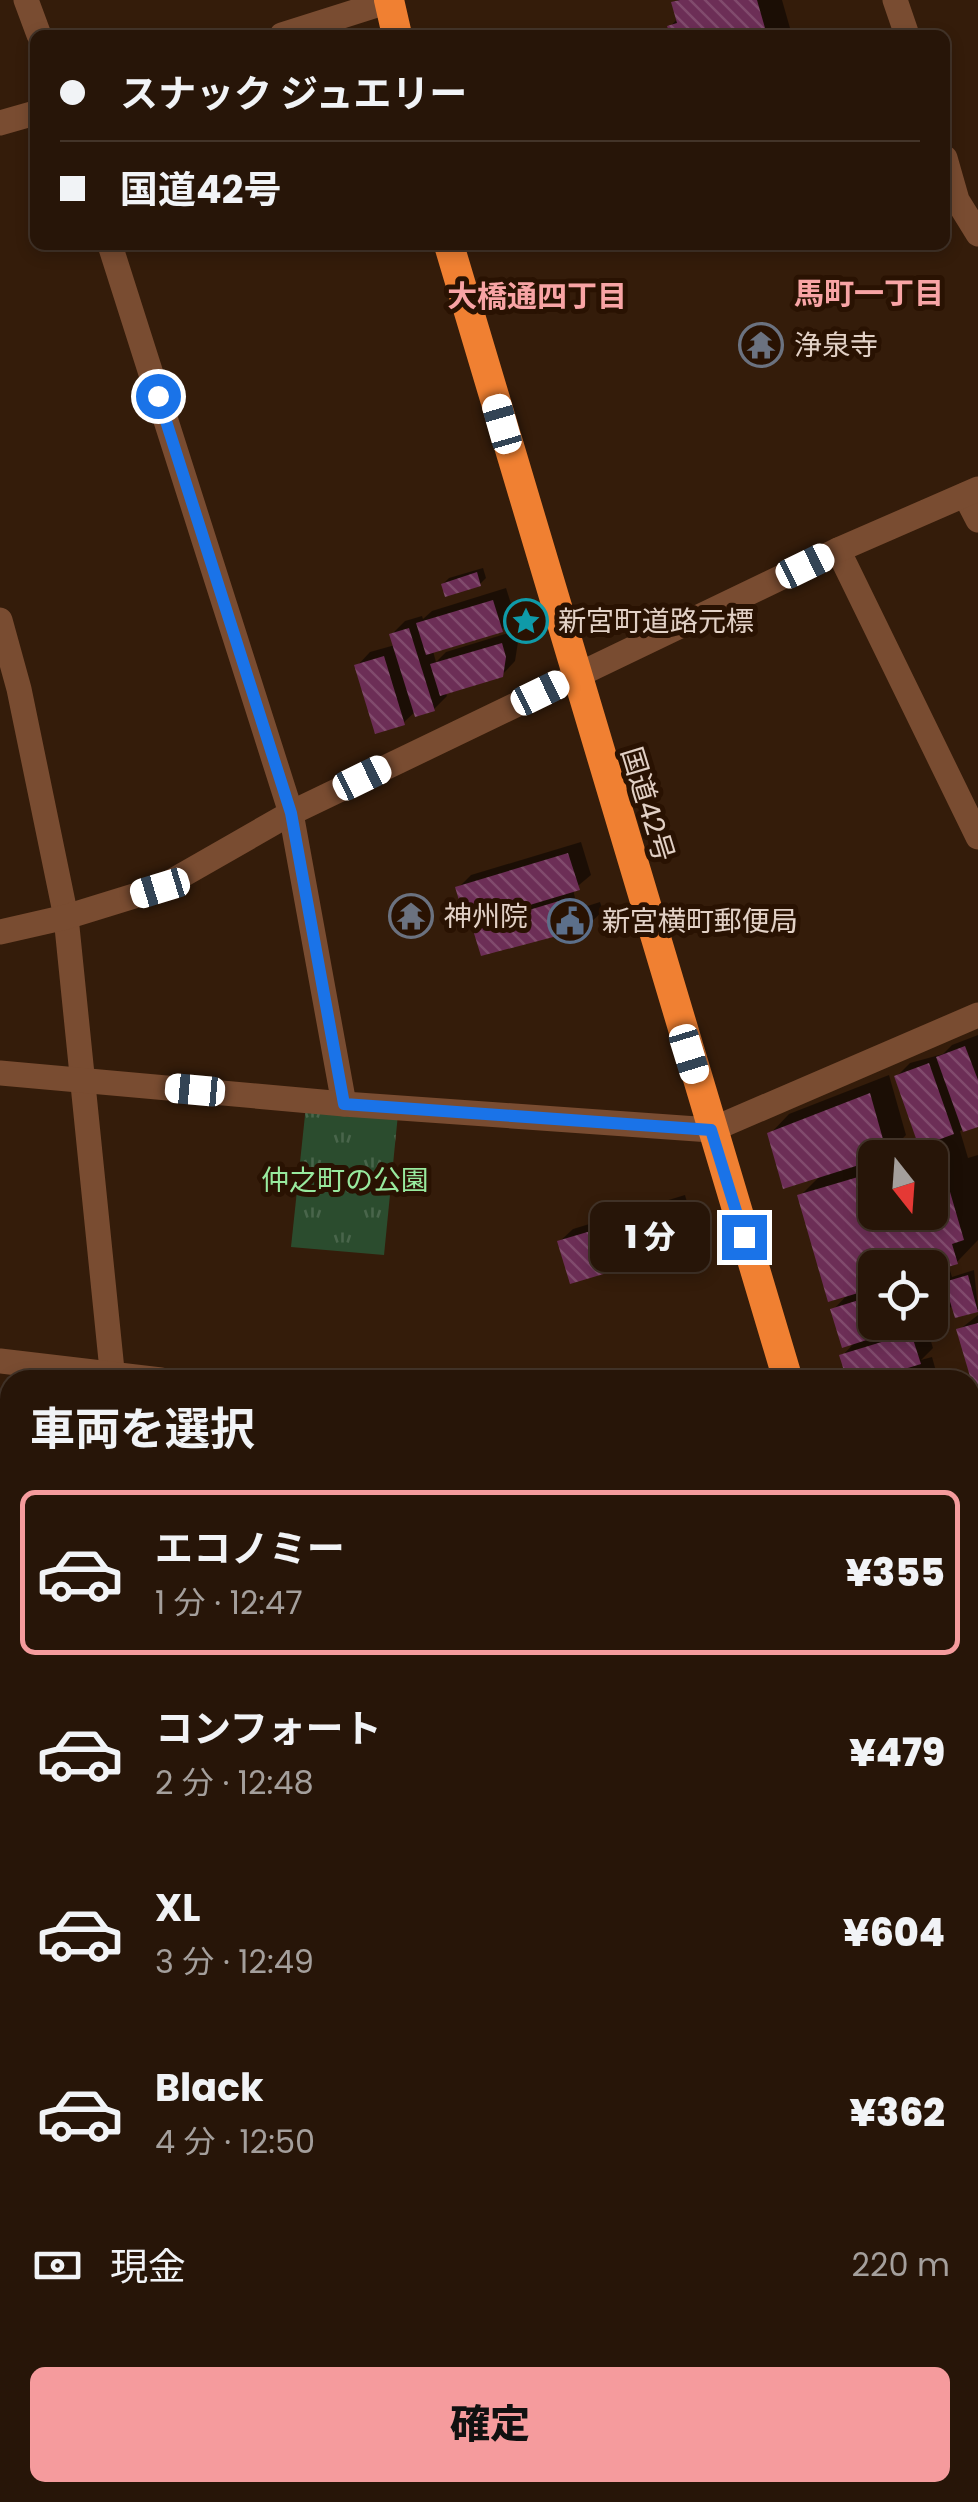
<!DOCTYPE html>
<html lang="ja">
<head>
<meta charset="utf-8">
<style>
	body { margin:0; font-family:Poppins,"Noto Sans JP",sans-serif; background:#332216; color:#f1f3f6; height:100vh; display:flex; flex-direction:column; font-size:38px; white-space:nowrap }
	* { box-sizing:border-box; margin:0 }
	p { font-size:32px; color:#a49f9c }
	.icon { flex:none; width:55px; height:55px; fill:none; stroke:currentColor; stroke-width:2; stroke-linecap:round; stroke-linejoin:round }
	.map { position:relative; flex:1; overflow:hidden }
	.sheet { position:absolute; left:0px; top:1370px; width:980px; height:1132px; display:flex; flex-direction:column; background:#271508; border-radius:30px 30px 0 0; box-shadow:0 5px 15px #0003,0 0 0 2px #433429 }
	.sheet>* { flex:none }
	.banner { position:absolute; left:30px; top:30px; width:920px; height:220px; border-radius:15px; box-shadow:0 5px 15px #0003,0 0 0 2px #433429; display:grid; align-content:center; height:220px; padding:0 30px; background:#271508 }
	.needle { width:65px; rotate:163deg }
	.buttons { position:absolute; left:858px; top:1140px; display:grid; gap:20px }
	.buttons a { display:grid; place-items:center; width:90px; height:90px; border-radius:15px; background:#271508; box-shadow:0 5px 15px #0003,0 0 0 2px #433429; font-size:50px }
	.end { position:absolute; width:45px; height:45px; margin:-22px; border:12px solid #1a73e8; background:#fff; box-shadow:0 0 0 5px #fff }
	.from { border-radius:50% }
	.bubble { position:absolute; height:70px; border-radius:15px; background:#271508; box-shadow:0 5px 15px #0003,0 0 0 2px #433429; font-size:32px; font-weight:800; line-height:70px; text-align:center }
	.car { position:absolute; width:30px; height:60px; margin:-30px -15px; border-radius:12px; box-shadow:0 0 8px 2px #0007; background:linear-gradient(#fff 24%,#345 0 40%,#fff 0 76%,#345 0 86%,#fff 0) }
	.banner b { display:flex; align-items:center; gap:35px; height:95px; font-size:38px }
	.banner b+b { border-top:2px solid #433429 }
	.banner i { width:25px; height:25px; background:#f1f3f6 }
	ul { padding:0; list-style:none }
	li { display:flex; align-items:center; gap:30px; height:165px; margin:0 20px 15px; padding:0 10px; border:5px solid transparent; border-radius:15px }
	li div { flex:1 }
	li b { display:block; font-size:38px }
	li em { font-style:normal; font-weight:800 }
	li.selected { border-color:#f59b9d }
	li>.icon { width:90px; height:90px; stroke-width:1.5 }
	h2 { padding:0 30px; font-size:45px; line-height:120px }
	.pay { display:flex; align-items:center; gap:25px; height:110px; padding:0 30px; font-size:38px }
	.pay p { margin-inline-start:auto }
	.primary-button { display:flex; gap:20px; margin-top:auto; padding:20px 30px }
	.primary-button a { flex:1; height:115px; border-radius:15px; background:#f59b9d; color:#111; font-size:40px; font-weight:800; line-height:115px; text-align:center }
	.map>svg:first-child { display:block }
	.park { fill:url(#park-tufts) }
	.shadow { fill:#0007; fill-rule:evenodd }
	.building { fill:url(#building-back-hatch) }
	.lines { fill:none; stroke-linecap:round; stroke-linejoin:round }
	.minor { stroke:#794c31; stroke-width:25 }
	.major { stroke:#ce7234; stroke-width:25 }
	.highway { stroke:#f08032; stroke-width:30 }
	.route { stroke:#1a73e8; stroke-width:12 }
	.labels { text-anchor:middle; stroke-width:10; stroke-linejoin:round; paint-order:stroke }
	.poi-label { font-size:28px; fill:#e2d1c6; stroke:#291202; text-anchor:start }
	.street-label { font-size:28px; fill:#e2d1c6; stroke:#291202 }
	.park-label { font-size:28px; fill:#98ea9e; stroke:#291202 }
	.neighbourhood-label { font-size:30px; font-weight:bold; fill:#f8a4a5; stroke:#291202 }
</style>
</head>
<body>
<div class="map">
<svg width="978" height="2502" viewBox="0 0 978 2502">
	<defs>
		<pattern id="park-tufts" width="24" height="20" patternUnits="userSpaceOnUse" patternTransform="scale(2.5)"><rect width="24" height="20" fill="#2b4c2e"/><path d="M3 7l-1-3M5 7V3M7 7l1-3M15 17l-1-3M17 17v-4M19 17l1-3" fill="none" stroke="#49654b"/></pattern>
		<pattern id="building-back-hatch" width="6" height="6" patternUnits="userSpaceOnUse" patternTransform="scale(2.5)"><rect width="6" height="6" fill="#6c2e56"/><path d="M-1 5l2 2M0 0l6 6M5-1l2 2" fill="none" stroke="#814b6d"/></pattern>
	</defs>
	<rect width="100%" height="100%" fill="#341c0a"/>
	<path class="park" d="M306,1106L398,1114L384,1255L291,1247Z"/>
	<g class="shadow">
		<path d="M677,0H782L792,35H672L670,27L678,18L674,3Z"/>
		<path d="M483,568L486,578L480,584H443L449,578Z"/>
		<path d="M506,588L515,616L501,630L433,651L436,662L446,652L515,631L518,642L515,661L502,675L445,692L447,696L434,709L416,711L403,723L357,666L370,652L395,645L392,634L405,621L422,616L423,619L432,611Z"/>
		<path d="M581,842L591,875L573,890L578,909L600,902L603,911L589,924L475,928L488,915L458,888L471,875Z"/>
		<path d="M978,1035V1124L960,1131L968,1158L978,1155V1240L957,1262L948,1264L952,1277L974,1270L978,1309L957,1315L954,1304L946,1312L930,1317V1268H875V1322H925L933,1348L921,1360L932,1357L936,1371L927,1380H849L842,1356L857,1340L833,1310L849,1293L800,1196L822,1174L770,1134L789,1114L889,1075L906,1135L896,1145L919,1138L897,1076L910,1063L943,1054L952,1045ZM875,1158H930V1212H875Z"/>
		<path d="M685,1195L696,1235L683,1248L559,1242L573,1229Z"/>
		<path d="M978,1315V1391L959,1330Z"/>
		<path d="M737,1372L740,1380H711Z"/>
		<path d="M0,2224L10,2225V2492L0,2502Z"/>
		<path d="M539,2492H733L732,2502H539Z"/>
	</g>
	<g class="building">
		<path d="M680,0H757L767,35H670L667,26L677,23L671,2Z"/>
		<path d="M477,572L481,586L445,597L441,584Z"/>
		<path d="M493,600L503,632L426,655L416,623Z"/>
		<path d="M409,628L435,711L415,717L389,634Z"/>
		<path d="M502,643L506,657L503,677L440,696L430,664Z"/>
		<path d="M384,656L405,725L375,734L354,665Z"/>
		<path d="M568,853L580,890L466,924L455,887Z"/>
		<path d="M559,901L565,920L587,914L591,927L481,956L472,927Z"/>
		<path d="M965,1046L978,1080V1127L963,1132L936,1057Z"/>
		<path d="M929,1063L954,1134L919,1147L894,1076Z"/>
		<path d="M870,1093L888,1157L875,1158V1160L783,1189L767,1133Z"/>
		<path d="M930,1170L936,1188L948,1185L964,1240L952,1244L958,1264L930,1272V1268H875V1288L828,1302L797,1195L875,1172V1212H930Z"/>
		<path d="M672,1207L684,1250L570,1284L557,1241Z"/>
		<path d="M968,1275L978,1312L955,1318L944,1282Z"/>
		<path d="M935,1276L947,1315L930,1320V1278Z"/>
		<path d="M875,1295V1322L919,1323L842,1348L830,1309Z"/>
		<path d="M978,1323V1400H977L956,1329Z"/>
		<path d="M911,1333L921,1364L868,1380H847L839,1355Z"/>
		<path d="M919,1368L922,1380H883V1379Z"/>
		<path d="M0,2249H10V2492H21L20,2502H0Z"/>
		<path d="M537,2492H707V2502H536Z"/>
	</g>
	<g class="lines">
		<g class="minor">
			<path d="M26,0L39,35"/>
			<path d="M895,0L907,35"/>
			<path d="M282,35L389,1"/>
			<path d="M0,123L35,113"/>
			<path d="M945,158L957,200L978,234"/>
			<path d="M110,245L291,813L344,1104"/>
			<path d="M965,495L978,520"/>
			<path d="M838,550L978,837"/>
			<path d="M0,620L19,689L66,917L113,1380"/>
			<path d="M0,932L66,917L160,888L291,813L838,550L978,489"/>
			<path d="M0,1073L344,1104L711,1130L978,1015"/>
			<path d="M0,1361L161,1380"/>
			<path d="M970,1415L978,1412"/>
			<path d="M0,1667L10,1668"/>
			<path d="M970,1684L978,1683"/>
			<path d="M970,2021L978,2022"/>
			<path d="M970,2103L978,2118"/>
			<path d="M925,2492L926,2502"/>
			<path d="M32,2502L33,2492"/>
			<path d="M904,2502V2492"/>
		</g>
		<path class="major" d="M0,1964L10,1965"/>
		<g class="highway">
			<path d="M389,0L397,35"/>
			<path d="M449,245L788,1380"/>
			<path d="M970,2476L972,2502"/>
		</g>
	</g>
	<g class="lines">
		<path class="route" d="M158,396L291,813L344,1104L711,1130L744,1237"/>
	</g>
	<defs>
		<g id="temple-ring" transform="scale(2.25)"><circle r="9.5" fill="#291202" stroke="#6b7280" stroke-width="1.5"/><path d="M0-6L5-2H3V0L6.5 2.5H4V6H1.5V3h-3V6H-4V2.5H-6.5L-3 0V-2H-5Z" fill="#6b7280"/></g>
		<g id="sight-ring" transform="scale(2.25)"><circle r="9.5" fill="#291202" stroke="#0f9aa8" stroke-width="1.5"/><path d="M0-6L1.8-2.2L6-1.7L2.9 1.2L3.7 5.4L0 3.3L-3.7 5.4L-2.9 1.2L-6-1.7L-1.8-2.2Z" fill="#0f9aa8"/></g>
		<g id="civic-ring" transform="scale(2.25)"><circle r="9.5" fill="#291202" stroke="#5c6f8a" stroke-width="1.5"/><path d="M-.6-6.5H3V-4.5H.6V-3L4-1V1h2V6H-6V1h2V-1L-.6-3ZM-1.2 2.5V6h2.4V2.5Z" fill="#5c6f8a"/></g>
	</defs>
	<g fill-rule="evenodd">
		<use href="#temple-ring" x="761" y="345"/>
		<use href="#sight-ring" x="526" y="621"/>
		<use href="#temple-ring" x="411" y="916"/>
		<use href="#civic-ring" x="570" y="921"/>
	</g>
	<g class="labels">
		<g class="poi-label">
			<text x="794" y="355">浄泉寺</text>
			<text x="558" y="631">新宮町道路元標</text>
			<text x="444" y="926">神州院</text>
			<text x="602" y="931">新宮横町郵便局</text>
		</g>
		<g class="street-label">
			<text transform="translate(648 804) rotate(73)" y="10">国道42号</text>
		</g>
		<g class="park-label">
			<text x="345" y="1190">仲之町の公園</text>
		</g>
		<g class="neighbourhood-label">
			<text x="869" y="304">馬町一丁目</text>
			<text x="537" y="307">大橋通四丁目</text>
		</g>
	</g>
</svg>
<div class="buttons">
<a><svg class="needle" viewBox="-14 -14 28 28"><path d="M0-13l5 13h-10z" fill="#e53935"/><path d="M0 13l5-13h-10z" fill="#a49f9c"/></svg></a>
<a><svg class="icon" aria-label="locate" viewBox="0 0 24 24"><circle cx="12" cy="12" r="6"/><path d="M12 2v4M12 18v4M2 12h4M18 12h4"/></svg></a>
</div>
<i class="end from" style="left:158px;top:396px"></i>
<i class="end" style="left:744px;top:1237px"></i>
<div class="bubble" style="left:590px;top:1202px;width:120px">1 分</div>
<i class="car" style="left:502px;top:424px;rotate:344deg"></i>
<i class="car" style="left:805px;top:566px;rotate:64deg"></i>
<i class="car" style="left:540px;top:693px;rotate:64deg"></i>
<i class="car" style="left:362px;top:778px;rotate:64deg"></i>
<i class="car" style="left:160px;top:888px;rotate:253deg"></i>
<i class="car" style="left:689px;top:1054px;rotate:163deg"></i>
<i class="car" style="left:195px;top:1090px;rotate:275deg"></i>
<div class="banner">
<b><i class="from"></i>スナック ジュエリー</b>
<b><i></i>国道42号</b>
</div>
<section class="sheet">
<h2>車両を選択</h2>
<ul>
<li class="selected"><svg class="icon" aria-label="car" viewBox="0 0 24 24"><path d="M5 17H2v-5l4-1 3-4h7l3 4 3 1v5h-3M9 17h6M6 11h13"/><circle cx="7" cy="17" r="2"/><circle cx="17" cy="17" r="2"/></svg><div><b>エコノミー</b><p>1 分 · 12:47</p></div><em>¥355</em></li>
<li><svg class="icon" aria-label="car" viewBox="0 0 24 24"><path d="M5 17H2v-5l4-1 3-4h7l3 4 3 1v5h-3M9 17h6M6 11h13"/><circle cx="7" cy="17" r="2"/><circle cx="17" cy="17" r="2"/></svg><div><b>コンフォート</b><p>2 分 · 12:48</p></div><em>¥479</em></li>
<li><svg class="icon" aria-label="car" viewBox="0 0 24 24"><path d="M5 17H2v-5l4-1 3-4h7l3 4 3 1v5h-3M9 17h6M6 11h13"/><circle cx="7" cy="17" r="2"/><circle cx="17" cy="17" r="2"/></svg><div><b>XL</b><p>3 分 · 12:49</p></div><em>¥604</em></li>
<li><svg class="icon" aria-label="car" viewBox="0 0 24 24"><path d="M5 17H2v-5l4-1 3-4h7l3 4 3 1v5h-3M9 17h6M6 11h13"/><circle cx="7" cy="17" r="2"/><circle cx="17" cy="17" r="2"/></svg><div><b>Black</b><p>4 分 · 12:50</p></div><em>¥362</em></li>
</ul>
<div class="pay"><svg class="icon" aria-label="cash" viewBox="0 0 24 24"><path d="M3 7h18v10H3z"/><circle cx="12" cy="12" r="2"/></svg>現金<p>220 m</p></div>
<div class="primary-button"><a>確定</a></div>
</section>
</div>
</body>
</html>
